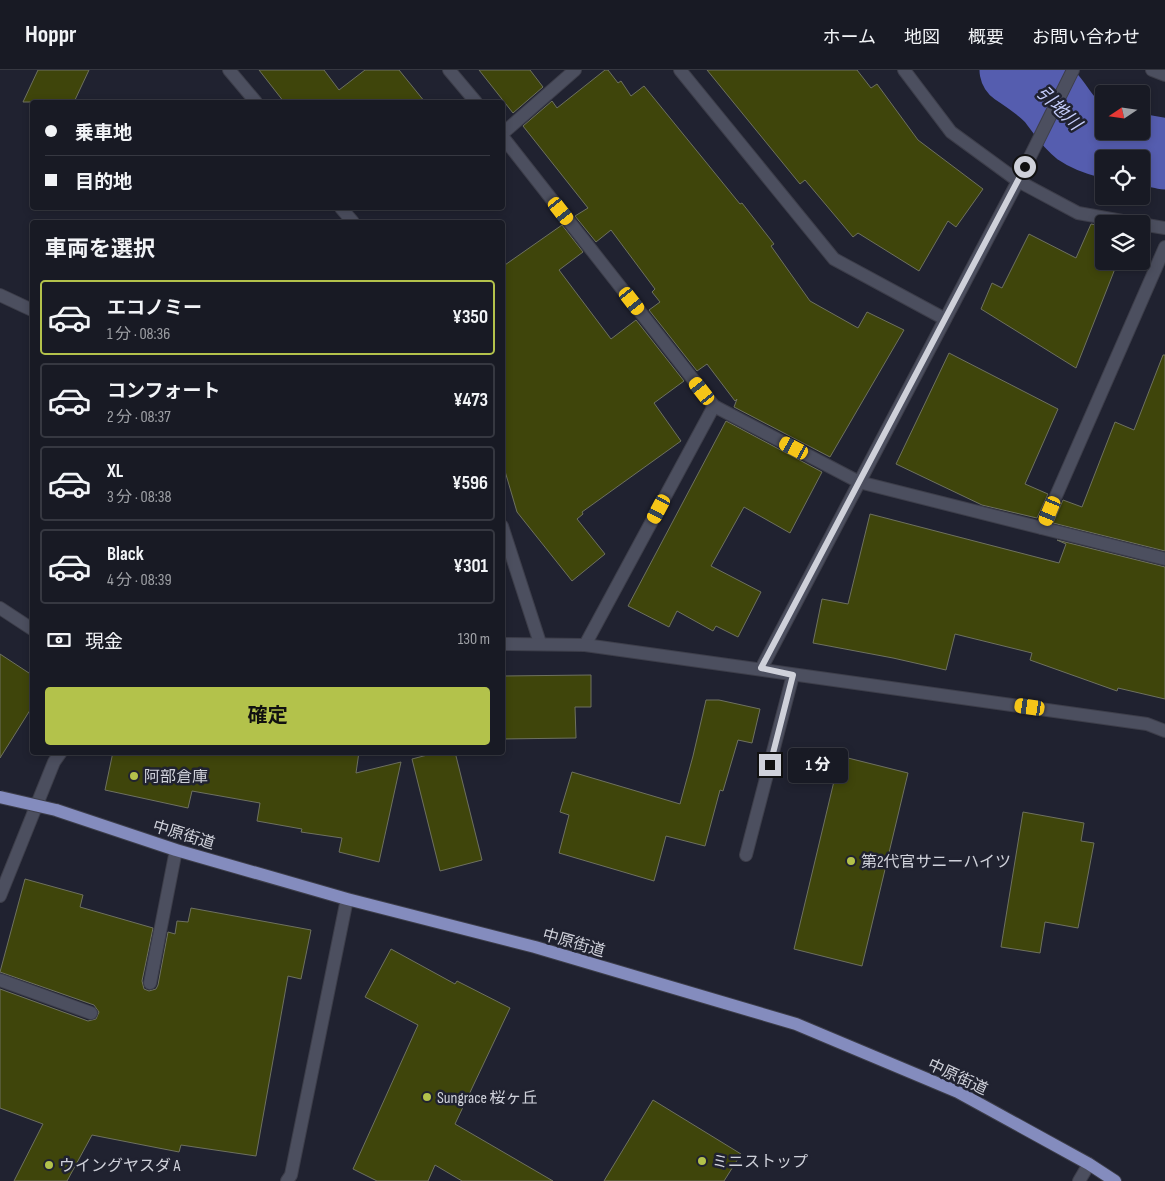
<!DOCTYPE html>
<html lang="ja">
<head>
<meta charset="utf-8">
<style>
	body { margin:0; font-family:"Sofia Sans Condensed","Noto Sans JP",sans-serif; background:#252731; color:#f1f3f6; height:100vh; display:flex; flex-direction:column; font-size:19px; white-space:nowrap }
	* { box-sizing:border-box; margin:0 }
	p { font-size:16px; color:#9fa1a6 }
	.icon { flex:none; width:28px; height:28px; fill:none; stroke:currentColor; stroke-width:2; stroke-linecap:round; stroke-linejoin:round }
	.map { position:relative; flex:1; overflow:hidden }
	.panel { position:absolute; left:30px; top:150px; width:475px; height:535px; display:flex; flex-direction:column; background:#181a24; border-radius:5px; box-shadow:0 2px 8px #0003,0 0 0 1px #363841 }
	.panel>* { flex:none }
	.top-card { position:absolute; left:30px; top:30px; width:475px; height:110px; border-radius:5px; box-shadow:0 2px 8px #0003,0 0 0 1px #363841; display:grid; align-content:center; height:110px; padding:0 15px; background:#181a24 }
	.needle { width:32px; rotate:257deg }
	.buttons { position:absolute; left:1095px; top:15px; display:grid; gap:10px }
	.buttons a { display:grid; place-items:center; width:55px; height:55px; border-radius:5px; background:#181a24; box-shadow:0 2px 8px #0003,0 0 0 1px #363841; font-size:25px }
	.end { position:absolute; width:22px; height:22px; margin:-11px; border:6px solid #cfd1da; background:#111; box-shadow:0 0 0 2px #111 }
	.from { border-radius:50% }
	.bubble { position:absolute; height:35px; border-radius:5px; background:#181a24; box-shadow:0 2px 8px #0003,0 0 0 1px #363841; font-size:16px; font-weight:700; line-height:35px; text-align:center }
	.car { position:absolute; width:15px; height:30px; margin:-15px -8px; border-radius:6px; box-shadow:0 0 4px 1px #0007; background:linear-gradient(#f5c518 24%,#345 0 40%,#f5c518 0 76%,#345 0 86%,#f5c518 0) }
	.top-card b { display:flex; align-items:center; gap:18px; height:48px; font-size:19px }
	.top-card b+b { border-top:1px solid #363841 }
	.top-card i { width:12px; height:12px; background:#f1f3f6 }
	ul { padding:0; list-style:none }
	li { display:flex; align-items:center; gap:15px; height:75px; margin:0 10px 8px; padding:0 5px; border:2px solid #363841; border-radius:5px }
	li div { flex:1 }
	li b { display:block; font-size:19px }
	li em { font-style:normal; font-weight:700 }
	li.current { border-color:#b3c24b }
	li>.icon { width:45px; height:45px; stroke-width:1.5 }
	h2 { padding:0 15px; font-size:22px; line-height:60px }
	.pay { display:flex; align-items:center; gap:12px; height:55px; padding:0 15px; font-size:19px }
	.pay p { margin-inline-start:auto }
	.cta { display:flex; gap:10px; margin-top:auto; padding:10px 15px }
	.cta a { flex:1; height:58px; border-radius:5px; background:#b3c24b; color:#111; font-size:20px; font-weight:700; line-height:58px; text-align:center }
	header { display:flex; align-items:center; gap:30px; box-sizing:border-box; height:70px; padding:0 25px; background:#181a24; border-bottom:1px solid #363841 }
	header strong { font-size:24px }
	nav { display:flex; gap:28px; margin-inline-start:auto; font-size:18px }
	.map>svg:first-child { display:block }
	.lines { fill:none; stroke-linecap:round; stroke-linejoin:round }
	.river { stroke:#555daf; stroke-width:71 }
	.building { fill:#3f450b; stroke:#6e7160 }
	.service-casing { stroke:#3d3e4a; stroke-width:14 }
	.minor-casing { stroke:#3d3e4a; stroke-width:14 }
	.primary-casing { stroke:#3d3e4a; stroke-width:14 }
	.service { stroke:#4c4f5f; stroke-width:12 }
	.minor { stroke:#4c4f5f; stroke-width:12 }
	.primary { stroke:#848cbe; stroke-width:12 }
	.primary-bridge-casing { stroke:#3d3e4a; stroke-width:14; stroke-linecap:butt }
	.primary-bridge { stroke:#848cbe; stroke-width:12 }
	.route { stroke:#cfd1da; stroke-width:6 }
	.poi-dot { fill:#b3c24b; stroke:#202230; stroke-width:2 }
	.labels { text-anchor:middle; stroke-width:5; stroke-linejoin:round; paint-order:stroke }
	.poi-label { font-size:16px; fill:#cfd1da; stroke:#202230; text-anchor:start }
	.street-label { font-size:16px; fill:#cfd1da; stroke:#202230 }
	.water-label { font-size:18px; font-style:italic; fill:#c6cefb; stroke:#202230 }
</style>
</head>
<body>
<header>
<strong>Hoppr</strong>
<nav><a>ホーム</a><a>地図</a><a>概要</a><a>お問い合わせ</a></nav>
</header>
<div class="map">
<svg width="1165" height="1111" viewBox="0 0 1165 1111">
	<rect width="100%" height="100%" fill="#202230"/>
	<g class="lines">
		<path class="river" d="M1015,0C1028,9 1041,17 1052,29C1061,40 1067,52 1079,61C1099,75 1141,79 1165,84"/>
	</g>
	<g class="building">
		<path d="M38,0H89L74,32H23Z"/>
		<path d="M259,0H324L339,20L365,0H399L425,32H284Z"/>
		<path d="M479,0H530L543,17L513,43Z"/>
		<path d="M605,0H608L618,13L621,11L631,26L644,16L740,134L742,133L774,174L771,176L810,231L858,258L867,242L904,260L830,387L734,337L737,329L735,331L707,294L697,301L649,240L660,232L652,222L655,219L611,160L596,172L575,146L588,138L523,56L552,31L557,38Z"/>
		<path d="M707,0H857L871,18L877,14L918,70L983,119L956,157L948,151L919,201L858,163L853,167L805,110L800,114Z"/>
		<path d="M1091,154L1104,156V191H1118L1076,298L981,239L992,213L1002,218L1029,164L1076,188Z"/>
		<path d="M562,155L583,182L559,200L611,269L636,250L684,311L654,333L681,371L582,442L583,444L577,449L605,484L572,511L517,442L502,391V197Z"/>
		<path d="M949,283L1058,339L1025,414L1048,424L1037,448L982,435L896,394Z"/>
		<path d="M1163,285H1165V481L1053,453L1063,430L1082,437L1115,352L1134,360Z"/>
		<path d="M726,351L822,402L790,463L744,437L711,496L761,522L738,567L716,556L713,561L677,541L669,557L628,536Z"/>
		<path d="M870,444L1059,493L1066,474L1057,470L1165,497V629L1118,618L1117,621L1030,590L1032,583L955,564L946,600L893,588L813,573L822,529L848,534Z"/>
		<path d="M0,584L32,605V637L0,688Z"/>
		<path d="M591,605V637H575L576,668L502,669V606Z"/>
		<path d="M706,630H719L760,639L752,673L738,670L723,721L720,720L705,776L666,766L654,811L559,783L569,745L560,742L572,702L680,734L693,686Z"/>
		<path d="M113,682H359L356,703L401,692L379,792L339,782L342,768L301,762L302,759L257,751L260,733L192,721L188,738L105,720Z"/>
		<path d="M439,682H455L482,790L440,801L412,689Z"/>
		<path d="M840,686L908,703L862,896L794,879Z"/>
		<path d="M1023,742L1084,753L1081,771L1094,773L1078,858L1045,852L1040,883L1001,877Z"/>
		<path d="M25,809L83,825L80,837L153,858L142,911L144,919L149,921L156,919L158,915L168,862L175,864L177,851L188,852L191,838L311,860L301,909L288,906L256,1086L181,1075L179,1082L92,1065L67,1111H14L43,1054L0,1038V919L88,951L96,949L99,942L94,935L0,902Z"/>
		<path d="M391,879L455,914L457,911L510,938L455,1054L553,1111H462L435,1095L428,1111H377L353,1099L418,955L365,927Z"/>
		<path d="M653,1030L741,1084L724,1111H604Z"/>
	</g>
	<g class="lines">
		<g class="service-casing">
			<g id="service">
				<path d="M1042,458L1165,177"/>
				<path d="M585,575L714,336"/>
				<path d="M746,785L793,605"/>
				<path d="M0,910L91,943"/>
				<path d="M150,913L176,780"/>
			</g>
		</g>
		<g class="minor-casing">
			<g id="minor">
				<path d="M229,0L256,32"/>
				<path d="M449,0L476,32"/>
				<path d="M680,0L834,189L945,249"/>
				<path d="M904,0L951,62L1018,111L1078,143L1139,154"/>
				<path d="M1152,0L1165,5"/>
				<path d="M502,64L575,0"/>
				<path d="M502,66L714,336L859,412L1165,489"/>
				<path d="M341,138L353,152"/>
				<path d="M1141,154L1165,158"/>
				<path d="M0,225L32,240"/>
				<path d="M502,456L540,573"/>
				<path d="M0,538L32,559"/>
				<path d="M502,574L585,575L1147,654L1165,661"/>
				<path d="M761,599L1018,111L1073,0"/>
				<path d="M0,826L54,692L61,682"/>
				<path d="M287,1111L291,1105L347,829"/>
				<path d="M1079,1111L1089,1094"/>
			</g>
		</g>
		<g class="primary-casing">
			<path id="primary" d="M56,740L176,780L347,829L535,877L796,954L958,1022L1089,1094L1115,1111"/>
		</g>
		<use href="#service" class="service"/>
		<use href="#minor" class="minor"/>
		<use href="#primary" class="primary"/>
		<g class="primary-bridge-casing">
			<path id="primary-bridge" d="M0,727L56,740"/>
		</g>
		<use href="#primary-bridge" class="primary-bridge"/>
	</g>
	<g class="lines">
		<path class="route" d="M770,695L793,605L761,598L1025,97"/>
	</g>
	<g class="poi-dot">
		<circle cx="134" cy="706" r="5"/>
		<circle cx="851" cy="791" r="5"/>
		<circle cx="427" cy="1027" r="5"/>
		<circle cx="702" cy="1091" r="5"/>
		<circle cx="49" cy="1095" r="5"/>
	</g>
	<g class="labels">
		<g class="poi-label">
			<text x="144" y="712">阿部倉庫</text>
			<text x="861" y="797">第2代官サニーハイツ</text>
			<text x="437" y="1033">Sungrace 桜ヶ丘</text>
			<text x="712" y="1097">ミニストップ</text>
			<text x="59" y="1101">ウイングヤスダ A</text>
		</g>
		<g class="street-label">
			<text transform="translate(184 764) rotate(17)" y="6">中原街道</text>
			<text transform="translate(574 872) rotate(16)" y="6">中原街道</text>
			<text transform="translate(958 1006) rotate(25)" y="6">中原街道</text>
		</g>
		<g class="water-label">
			<text transform="translate(1059 38) rotate(44)" y="6">引地川</text>
		</g>
	</g>
</svg>
<div class="buttons">
<a><svg class="needle" viewBox="-14 -14 28 28"><path d="M0-13l5 13h-10z" fill="#e53935"/><path d="M0 13l5-13h-10z" fill="#9fa1a6"/></svg></a>
<a><svg class="icon" aria-label="locate" viewBox="0 0 24 24"><circle cx="12" cy="12" r="6"/><path d="M12 2v4M12 18v4M2 12h4M18 12h4"/></svg></a>
<a><svg class="icon" aria-label="layers" viewBox="0 0 24 24"><path d="M12 4l9 5-9 5-9-5zM3 14l9 5 9-5"/></svg></a>
</div>
<i class="end from" style="left:1025px;top:97px"></i>
<i class="end" style="left:770px;top:695px"></i>
<div class="bubble" style="left:788px;top:678px;width:60px">1 分</div>
<i class="car" style="left:561px;top:141px;rotate:142deg"></i>
<i class="car" style="left:632px;top:231px;rotate:142deg"></i>
<i class="car" style="left:702px;top:321px;rotate:322deg"></i>
<i class="car" style="left:794px;top:378px;rotate:298deg"></i>
<i class="car" style="left:659px;top:439px;rotate:208deg"></i>
<i class="car" style="left:1050px;top:441px;rotate:203deg"></i>
<i class="car" style="left:1030px;top:637px;rotate:278deg"></i>
<div class="top-card">
<b><i class="from"></i>乗車地</b>
<b><i></i>目的地</b>
</div>
<section class="panel">
<h2>車両を選択</h2>
<ul>
<li class="current"><svg class="icon" aria-label="car" viewBox="0 0 24 24"><path d="M5 17H2v-5l4-1 3-4h7l3 4 3 1v5h-3M9 17h6M6 11h13"/><circle cx="7" cy="17" r="2"/><circle cx="17" cy="17" r="2"/></svg><div><b>エコノミー</b><p>1 分 · 08:36</p></div><em>¥350</em></li>
<li><svg class="icon" aria-label="car" viewBox="0 0 24 24"><path d="M5 17H2v-5l4-1 3-4h7l3 4 3 1v5h-3M9 17h6M6 11h13"/><circle cx="7" cy="17" r="2"/><circle cx="17" cy="17" r="2"/></svg><div><b>コンフォート</b><p>2 分 · 08:37</p></div><em>¥473</em></li>
<li><svg class="icon" aria-label="car" viewBox="0 0 24 24"><path d="M5 17H2v-5l4-1 3-4h7l3 4 3 1v5h-3M9 17h6M6 11h13"/><circle cx="7" cy="17" r="2"/><circle cx="17" cy="17" r="2"/></svg><div><b>XL</b><p>3 分 · 08:38</p></div><em>¥596</em></li>
<li><svg class="icon" aria-label="car" viewBox="0 0 24 24"><path d="M5 17H2v-5l4-1 3-4h7l3 4 3 1v5h-3M9 17h6M6 11h13"/><circle cx="7" cy="17" r="2"/><circle cx="17" cy="17" r="2"/></svg><div><b>Black</b><p>4 分 · 08:39</p></div><em>¥301</em></li>
</ul>
<div class="pay"><svg class="icon" aria-label="cash" viewBox="0 0 24 24"><path d="M3 7h18v10H3z"/><circle cx="12" cy="12" r="2"/></svg>現金<p>130 m</p></div>
<div class="cta"><a>確定</a></div>
</section>
</div>
</body>
</html>
